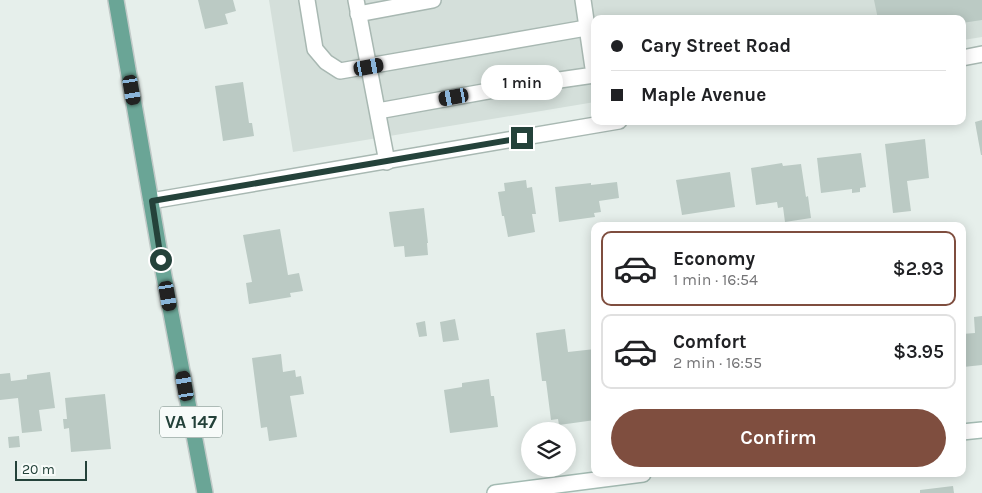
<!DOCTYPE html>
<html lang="en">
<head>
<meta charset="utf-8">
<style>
	body { margin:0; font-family:Karla,sans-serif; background:#f6f6f6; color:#202124; height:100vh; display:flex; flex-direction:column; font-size:19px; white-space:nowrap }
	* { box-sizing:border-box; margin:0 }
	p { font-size:16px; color:#757577 }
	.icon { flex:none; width:28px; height:28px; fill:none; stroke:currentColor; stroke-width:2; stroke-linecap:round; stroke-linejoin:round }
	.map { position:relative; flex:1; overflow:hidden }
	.panel { position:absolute; left:591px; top:222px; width:375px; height:255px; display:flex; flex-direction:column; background:#fff; border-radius:10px; box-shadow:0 2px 12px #0003 }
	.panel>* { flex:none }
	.top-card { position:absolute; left:591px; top:15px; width:375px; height:110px; border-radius:10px; box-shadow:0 2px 12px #0003; display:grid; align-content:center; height:110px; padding:0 20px; background:#fff }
	.buttons { position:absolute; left:521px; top:422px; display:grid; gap:10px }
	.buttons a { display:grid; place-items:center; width:55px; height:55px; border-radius:50%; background:#fff; box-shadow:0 2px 12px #0003; font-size:25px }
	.scale { position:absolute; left:15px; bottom:12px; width:72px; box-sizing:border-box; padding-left:5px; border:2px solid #24423a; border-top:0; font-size:14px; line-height:18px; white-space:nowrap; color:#24423a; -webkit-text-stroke:4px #f7fbf9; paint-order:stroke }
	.end { position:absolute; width:22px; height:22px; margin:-11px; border:6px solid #24423a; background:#fff; box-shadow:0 0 0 2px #fff }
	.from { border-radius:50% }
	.bubble { position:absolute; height:35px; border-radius:18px; background:#fff; box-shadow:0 2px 12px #0003; font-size:16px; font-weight:600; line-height:35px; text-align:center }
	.car { position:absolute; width:15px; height:30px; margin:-15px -8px; border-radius:6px; box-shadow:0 0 4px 1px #0007; background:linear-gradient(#222 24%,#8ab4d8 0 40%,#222 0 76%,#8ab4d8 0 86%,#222 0) }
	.top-card b { display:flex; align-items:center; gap:18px; height:48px; font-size:19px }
	.top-card b+b { border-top:1px solid #e0e0e0 }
	.top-card i { width:12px; height:12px; background:#202124 }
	ul { padding:9px 0 0; list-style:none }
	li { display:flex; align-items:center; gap:15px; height:75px; margin:0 10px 8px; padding:0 10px; border:2px solid #e0e0e0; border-radius:10px }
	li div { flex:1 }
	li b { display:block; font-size:19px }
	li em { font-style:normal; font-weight:600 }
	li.active { border-color:#7f4e3f }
	li>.icon { width:45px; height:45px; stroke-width:1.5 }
	.cta { display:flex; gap:10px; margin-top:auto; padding:10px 20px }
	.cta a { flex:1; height:58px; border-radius:30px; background:#7f4e3f; color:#fff; font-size:20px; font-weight:600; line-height:58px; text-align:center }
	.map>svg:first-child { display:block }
	.built { fill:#d4dfda }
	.building { fill:#bbcac4 }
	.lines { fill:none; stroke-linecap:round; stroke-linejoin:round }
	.service-casing { stroke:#a8b8b2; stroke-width:18 }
	.minor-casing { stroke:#a8b8b2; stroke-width:18 }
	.secondary-casing { stroke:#a4bbb3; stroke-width:18 }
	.primary-casing { stroke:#c2cac8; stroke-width:18 }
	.service { stroke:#fff; stroke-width:15 }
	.minor { stroke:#fff; stroke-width:15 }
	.secondary { stroke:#fff; stroke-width:15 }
	.primary { stroke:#6aa596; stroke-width:15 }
	.route { stroke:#24423a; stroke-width:6 }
	.labels { text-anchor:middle; stroke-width:4; stroke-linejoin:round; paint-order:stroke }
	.shield { fill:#f7fbf9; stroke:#637a73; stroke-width:1 }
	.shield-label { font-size:18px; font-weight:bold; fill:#24423a }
</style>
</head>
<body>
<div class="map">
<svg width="982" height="493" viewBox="0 0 982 493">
	<rect width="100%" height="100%" fill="#e6efeb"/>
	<path class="built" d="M269,0H982V37L963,40L962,19H595V102L293,152Z"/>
	<g class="building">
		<path d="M198,0H233L236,11L225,14L228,24L205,29Z"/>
		<path d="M874,0H982V20L962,23V19H898L897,17L878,19Z"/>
		<path d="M243,82L249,123H252L254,136L223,141L215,86Z"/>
		<path d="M982,120V155H981L975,122Z"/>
		<path d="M925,139L929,178L907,181L911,211L893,213L885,144Z"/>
		<path d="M861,153L866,187L860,188V192L852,193V189L821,193L817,158Z"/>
		<path d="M782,163L783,166L801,164L806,197L808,196L811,218L785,222L783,207L778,208L777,202L756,205L751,168Z"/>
		<path d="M730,172L735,207L682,215L676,180Z"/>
		<path d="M526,180L527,188L532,187L536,214H532L535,232L508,237L504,216H502L498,192L505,191L504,183Z"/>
		<path d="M617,182L619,198L599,201L601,212L594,213L595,217L559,222L555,187L591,183V185Z"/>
		<path d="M424,208L428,243H427L428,255L405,257L404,246L394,247L389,212Z"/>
		<path d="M280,229L288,275L299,273L303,291L290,293L291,297L249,304L246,283L252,282L243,235Z"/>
		<path d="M982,316V365L963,367L962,334L975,333L974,317Z"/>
		<path d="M455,319L459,340L443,342L440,322Z"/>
		<path d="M425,321L427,336L419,337L416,323Z"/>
		<path d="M565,329L568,352L595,349V420L559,425L558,419L551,420L546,381H542L536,333Z"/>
		<path d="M281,354L283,372L295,370L296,377L301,376L304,394L290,396L297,437L269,441L267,427L261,428L252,358Z"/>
		<path d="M50,372L55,408L39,410L42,431L22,433L18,398L0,400V374L10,373L11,381L27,379V375Z"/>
		<path d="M489,379L491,396H494L498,427L450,433L444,390L462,387V383Z"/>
		<path d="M105,394L111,449L71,452L69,428L64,429L63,419H67L65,398Z"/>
		<path d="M19,436L20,447L9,448L8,437Z"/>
		<path d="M953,486L954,493H920V490Z"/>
	</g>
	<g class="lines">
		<g class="service-casing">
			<g id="service">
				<path d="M307,0L315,49L326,62L340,71L586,28"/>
				<path d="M356,0L387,162"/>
				<path d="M358,14L433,0"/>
				<path d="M378,111L511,87L594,75L583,0"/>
			</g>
		</g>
		<g class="minor-casing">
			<g id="minor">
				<path d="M962,58L982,54"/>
				<path d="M151,201L619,121"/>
			</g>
		</g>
		<g class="secondary-casing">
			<g id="secondary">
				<path d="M962,432L982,430"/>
				<path d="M495,493L643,474"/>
			</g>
		</g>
		<g class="primary-casing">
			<path id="primary" d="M116,0L161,260L205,493"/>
		</g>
		<use href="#service" class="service"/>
		<use href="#minor" class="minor"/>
		<use href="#secondary" class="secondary"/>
		<use href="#primary" class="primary"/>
	</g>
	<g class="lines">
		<path class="route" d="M161,260L152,201L522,138"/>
	</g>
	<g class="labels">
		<rect class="shield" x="160" y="406.5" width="62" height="31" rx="4"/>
		<g class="shield-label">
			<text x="191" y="428">VA 147</text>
		</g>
	</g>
</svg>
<div class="buttons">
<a><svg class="icon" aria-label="layers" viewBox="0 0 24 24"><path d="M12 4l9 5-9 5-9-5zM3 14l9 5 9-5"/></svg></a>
</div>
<div class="scale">20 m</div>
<i class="end from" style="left:161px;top:260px"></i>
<i class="end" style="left:522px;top:138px"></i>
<div class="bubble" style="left:481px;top:65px;width:82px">1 min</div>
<i class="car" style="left:369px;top:67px;rotate:80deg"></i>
<i class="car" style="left:132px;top:90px;rotate:170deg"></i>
<i class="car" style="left:454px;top:97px;rotate:260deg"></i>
<i class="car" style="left:168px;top:296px;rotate:170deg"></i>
<i class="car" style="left:185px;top:386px;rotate:350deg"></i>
<div class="top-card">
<b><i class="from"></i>Cary Street Road</b>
<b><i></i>Maple Avenue</b>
</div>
<section class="panel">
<ul>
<li class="active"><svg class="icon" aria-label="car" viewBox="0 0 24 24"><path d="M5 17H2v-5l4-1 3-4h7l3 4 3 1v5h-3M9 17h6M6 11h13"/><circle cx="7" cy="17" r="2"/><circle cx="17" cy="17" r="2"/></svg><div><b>Economy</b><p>1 min · 16:54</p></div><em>$2.93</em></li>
<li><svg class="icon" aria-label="car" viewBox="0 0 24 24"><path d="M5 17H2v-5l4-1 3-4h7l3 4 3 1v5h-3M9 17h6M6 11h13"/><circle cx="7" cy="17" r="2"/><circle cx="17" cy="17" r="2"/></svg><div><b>Comfort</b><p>2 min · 16:55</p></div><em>$3.95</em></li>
</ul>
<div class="cta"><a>Confirm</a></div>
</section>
</div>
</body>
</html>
